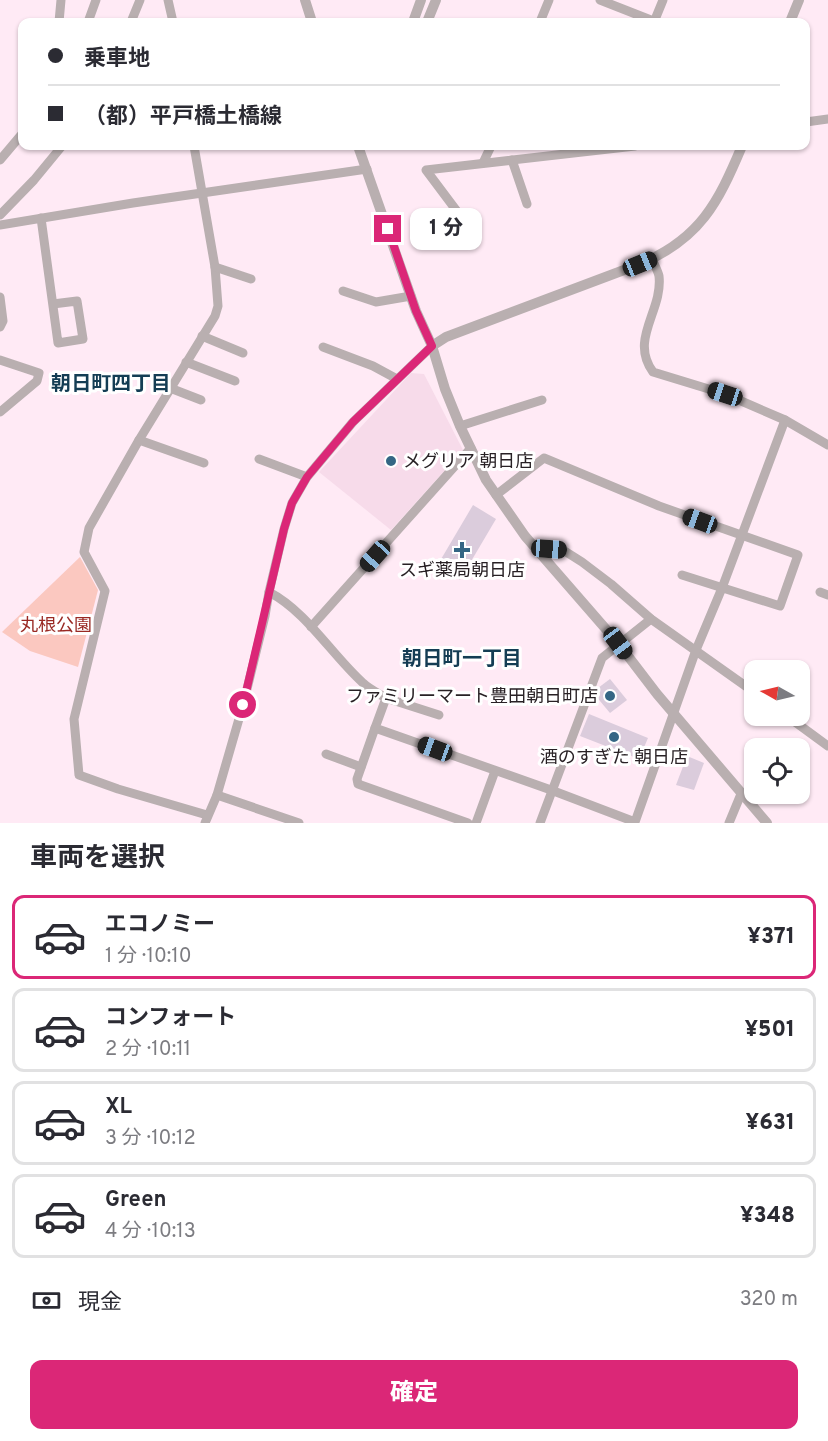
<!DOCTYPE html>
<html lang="ja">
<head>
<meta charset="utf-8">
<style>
	body { margin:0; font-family:Overpass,"Noto Sans JP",sans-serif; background:#f2f2f3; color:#2b2b33; height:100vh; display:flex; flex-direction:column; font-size:22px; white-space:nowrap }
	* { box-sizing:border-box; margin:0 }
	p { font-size:20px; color:#7c7c81 }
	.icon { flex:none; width:33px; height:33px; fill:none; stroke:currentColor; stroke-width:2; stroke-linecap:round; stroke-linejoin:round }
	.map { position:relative; height:823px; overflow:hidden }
	.sheet { display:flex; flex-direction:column; background:#fff; flex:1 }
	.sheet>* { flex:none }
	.top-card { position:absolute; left:18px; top:18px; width:792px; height:132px; border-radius:12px; box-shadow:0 2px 4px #0004; display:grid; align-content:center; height:132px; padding:0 30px; background:#fff }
	.needle { width:39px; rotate:278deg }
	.tools { position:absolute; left:744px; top:660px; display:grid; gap:12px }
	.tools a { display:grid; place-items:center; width:66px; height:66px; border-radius:12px; background:#fff; box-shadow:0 2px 4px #0004; font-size:30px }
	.end { position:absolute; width:27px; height:27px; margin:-14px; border:8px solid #db2777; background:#fff; box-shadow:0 0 0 3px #fff }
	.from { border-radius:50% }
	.bubble { position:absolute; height:42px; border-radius:12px; background:#fff; box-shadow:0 2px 4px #0004; font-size:20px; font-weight:800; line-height:42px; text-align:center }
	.car { position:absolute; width:18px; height:36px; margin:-18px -9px; border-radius:8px; box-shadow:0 0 4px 2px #0007; background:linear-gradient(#222 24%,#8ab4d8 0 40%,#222 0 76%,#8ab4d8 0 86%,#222 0) }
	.top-card b { display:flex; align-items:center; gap:21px; height:57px; font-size:22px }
	.top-card b+b { border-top:2px solid #e1e1e2 }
	.top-card i { width:15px; height:15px; background:#2b2b33 }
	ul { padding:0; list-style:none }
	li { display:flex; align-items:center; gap:18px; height:84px; margin:0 12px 9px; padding:0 18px; border:3px solid #e1e1e2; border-radius:12px }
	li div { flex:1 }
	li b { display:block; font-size:22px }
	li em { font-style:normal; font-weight:800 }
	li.active { border-color:#db2777 }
	li>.icon { width:54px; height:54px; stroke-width:1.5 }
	h2 { padding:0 30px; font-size:27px; line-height:72px }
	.pay { display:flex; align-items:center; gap:15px; height:66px; padding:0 30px; font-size:22px }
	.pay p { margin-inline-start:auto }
	.primary-button { display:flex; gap:12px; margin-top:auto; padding:12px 30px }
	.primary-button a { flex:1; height:69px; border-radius:12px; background:#db2777; color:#fff; font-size:24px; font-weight:800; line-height:69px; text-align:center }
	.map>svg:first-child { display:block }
	.built { fill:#f7dbea }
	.green { fill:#fbc8c0 }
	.building { fill:#dbccdc }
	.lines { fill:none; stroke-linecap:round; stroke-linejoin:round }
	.minor { stroke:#b9afb0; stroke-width:9 }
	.tertiary { stroke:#b9afb0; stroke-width:10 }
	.route { stroke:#db2777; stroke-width:8 }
	.poi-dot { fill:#346684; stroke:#fff; stroke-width:2 }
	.labels { text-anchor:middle; stroke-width:6; stroke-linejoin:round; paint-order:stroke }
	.poi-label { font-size:18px; fill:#282125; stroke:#fff }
	.park-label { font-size:18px; fill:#992923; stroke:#fff }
	.neighbourhood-label { font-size:20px; font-weight:bold; fill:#143d54; stroke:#fff }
</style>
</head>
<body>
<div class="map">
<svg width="828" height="823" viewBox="0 0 828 823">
	<rect width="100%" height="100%" fill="#ffeaf5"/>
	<path class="built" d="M411,373L424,374L463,450L391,530L319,472Z"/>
	<path class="green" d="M80,557L98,590L78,667L30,651L2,632Z"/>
	<g class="building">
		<path d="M473,505L496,519L460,580L437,566Z"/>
		<path d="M610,679L627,700L610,713L595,695L598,688Z"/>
		<path d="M589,714L648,738L639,759L580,736Z"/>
		<path d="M687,756L704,763L694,790L676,785Z"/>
	</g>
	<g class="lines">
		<g class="minor">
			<path d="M168,0L173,22"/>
			<path d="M600,0L656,22"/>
			<path d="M59,22L61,0"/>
			<path d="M88,22L96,0"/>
			<path d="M131,22L140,0"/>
			<path d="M540,22L549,0"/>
			<path d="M654,22L663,0"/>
			<path d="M806,122L828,119"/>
			<path d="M194,146L215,267L218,306L215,316L139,440L89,528L84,552L105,591L74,719L79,775L118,789L207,815"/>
			<path d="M0,160L22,134"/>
			<path d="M512,160L527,204"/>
			<path d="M483,163L491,146"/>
			<path d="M0,215L34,180L62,146"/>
			<path d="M41,218L58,343L83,339L77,301L53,304"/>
			<path d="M0,225L133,203L367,169"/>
			<path d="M468,226L426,170L635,146"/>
			<path d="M652,259C654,264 658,271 659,276C663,311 629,339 653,372L725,394L785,420L828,445"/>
			<path d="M215,267L251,279"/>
			<path d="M343,291L376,302L411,296"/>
			<path d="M0,297L3,321L0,327"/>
			<path d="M202,336L243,353"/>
			<path d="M323,347L373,366L397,379"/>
			<path d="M0,360L39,373L37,381L0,412"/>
			<path d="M186,362L235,381"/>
			<path d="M170,388L201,400"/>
			<path d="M460,426L542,400"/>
			<path d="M139,440L204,463"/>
			<path d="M259,459L307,477"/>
			<path d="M496,495L544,458L659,506L798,555L780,606L682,575"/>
			<path d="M535,548L563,550L582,562L611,584L651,619L754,692"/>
			<path d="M269,592C307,612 331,654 363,683C369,689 378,693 386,698L375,728L551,790L635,822L696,650L722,588L785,420"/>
			<path d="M820,592L828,595"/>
			<path d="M311,627L471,448"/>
			<path d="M386,698L439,715"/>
			<path d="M787,716L828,746"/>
			<path d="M375,728L357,779L358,784L468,823"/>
			<path d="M326,754L361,767"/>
			<path d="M217,795L299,823"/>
			<path d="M205,823L217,795L243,705L265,616L269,592L284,529L292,503L307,477L353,422L432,346"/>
			<path d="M476,823L495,771"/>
			<path d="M540,823L602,658L651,619"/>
			<path d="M729,823L741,794"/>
		</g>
		<g class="tertiary">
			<path d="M305,0L312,22"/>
			<path d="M413,22L421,0"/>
			<path d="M427,22L436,0"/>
			<path d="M790,22L799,0"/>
			<path d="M358,146L416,311L432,346L445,389L460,426L486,480L525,536L618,643L657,694L767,823"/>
			<path d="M432,346L446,337L640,264C700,239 718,203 742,146"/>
		</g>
	</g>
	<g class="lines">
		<path class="route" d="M243,705L284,529L292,503L307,477L353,422L432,346L416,311L388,229"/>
	</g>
	<g class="poi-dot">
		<circle cx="391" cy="461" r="6"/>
		<path d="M459 541h6v6h6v6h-6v6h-6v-6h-6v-6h6z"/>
		<circle cx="610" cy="696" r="6"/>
		<circle cx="614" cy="737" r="6"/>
	</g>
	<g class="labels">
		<g class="poi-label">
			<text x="403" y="467" text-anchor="start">メグリア 朝日店</text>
			<text x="462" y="576">スギ薬局朝日店</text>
			<text x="598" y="702" text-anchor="end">ファミリーマート豊田朝日町店</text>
			<text x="614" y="763">酒のすぎた 朝日店</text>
		</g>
		<g class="park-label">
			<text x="56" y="631">丸根公園</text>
		</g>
		<g class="neighbourhood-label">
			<text x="111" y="390">朝日町四丁目</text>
			<text x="462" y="665">朝日町一丁目</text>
		</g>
	</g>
</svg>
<div class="tools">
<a><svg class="needle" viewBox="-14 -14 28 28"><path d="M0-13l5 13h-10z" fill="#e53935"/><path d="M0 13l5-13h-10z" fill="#7c7c81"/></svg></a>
<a><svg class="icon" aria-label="locate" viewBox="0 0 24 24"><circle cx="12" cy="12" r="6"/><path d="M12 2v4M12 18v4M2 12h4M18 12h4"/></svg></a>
</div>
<i class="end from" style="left:243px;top:705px"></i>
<i class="end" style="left:388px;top:229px"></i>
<div class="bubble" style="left:410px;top:208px;width:72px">1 分</div>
<i class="car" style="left:640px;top:264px;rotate:68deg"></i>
<i class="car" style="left:725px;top:394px;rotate:288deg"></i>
<i class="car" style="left:700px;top:521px;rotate:290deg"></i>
<i class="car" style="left:549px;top:549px;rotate:94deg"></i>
<i class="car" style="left:375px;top:556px;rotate:222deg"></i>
<i class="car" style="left:618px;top:643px;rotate:143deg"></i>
<i class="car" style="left:435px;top:749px;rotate:290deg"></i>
<div class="top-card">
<b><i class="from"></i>乗車地</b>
<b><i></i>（都）平戸橋土橋線</b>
</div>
</div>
<section class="sheet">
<h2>車両を選択</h2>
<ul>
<li class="active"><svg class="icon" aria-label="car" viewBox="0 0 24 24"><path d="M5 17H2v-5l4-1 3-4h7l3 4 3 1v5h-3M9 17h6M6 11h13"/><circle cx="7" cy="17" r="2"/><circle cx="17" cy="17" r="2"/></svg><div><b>エコノミー</b><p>1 分 · 10:10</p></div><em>¥371</em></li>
<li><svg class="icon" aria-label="car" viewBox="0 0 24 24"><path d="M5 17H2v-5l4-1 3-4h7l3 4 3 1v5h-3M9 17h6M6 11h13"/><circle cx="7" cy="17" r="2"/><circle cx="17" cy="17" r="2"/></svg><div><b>コンフォート</b><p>2 分 · 10:11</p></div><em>¥501</em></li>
<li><svg class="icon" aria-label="car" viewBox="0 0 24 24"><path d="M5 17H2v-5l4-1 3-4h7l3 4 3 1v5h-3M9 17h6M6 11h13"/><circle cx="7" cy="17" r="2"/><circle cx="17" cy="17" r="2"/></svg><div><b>XL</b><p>3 分 · 10:12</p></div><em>¥631</em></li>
<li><svg class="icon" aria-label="car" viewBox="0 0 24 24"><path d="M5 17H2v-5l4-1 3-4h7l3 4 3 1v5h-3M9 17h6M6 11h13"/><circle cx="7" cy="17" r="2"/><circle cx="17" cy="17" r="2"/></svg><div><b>Green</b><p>4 分 · 10:13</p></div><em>¥348</em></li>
</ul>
<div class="pay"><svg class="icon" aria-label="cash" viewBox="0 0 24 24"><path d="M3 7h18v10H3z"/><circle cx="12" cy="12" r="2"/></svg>現金<p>320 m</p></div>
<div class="primary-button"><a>確定</a></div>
</section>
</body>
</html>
